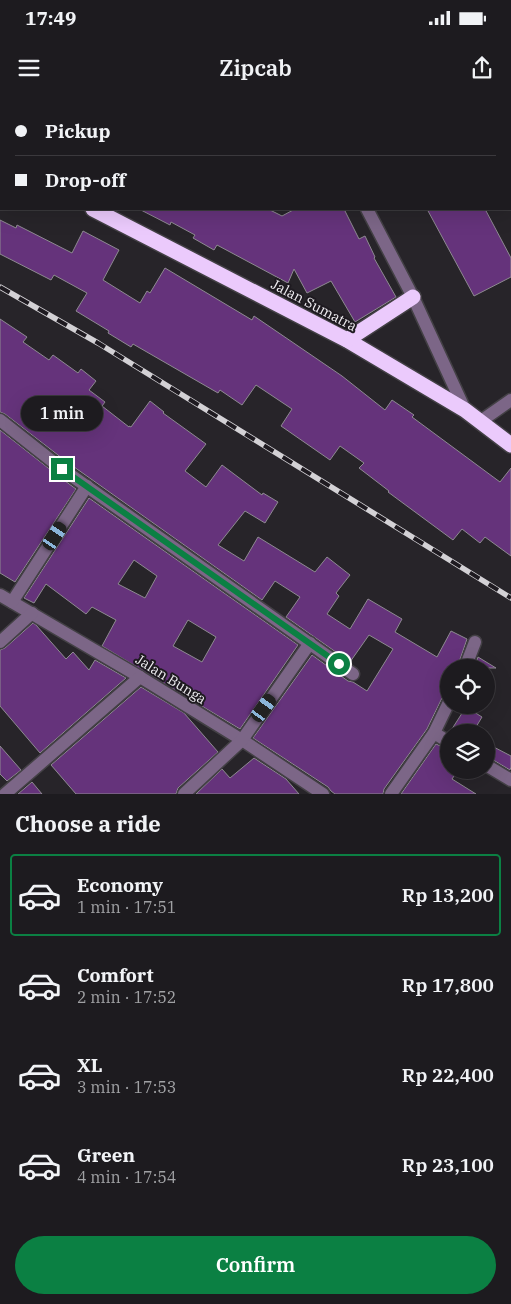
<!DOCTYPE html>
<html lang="en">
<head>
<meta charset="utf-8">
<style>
	body { margin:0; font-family:"IBM Plex Serif",serif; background:#252428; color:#f1f3f6; height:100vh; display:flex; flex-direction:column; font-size:19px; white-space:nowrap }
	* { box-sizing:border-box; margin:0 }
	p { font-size:16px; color:#a0a1a4 }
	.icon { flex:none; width:28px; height:28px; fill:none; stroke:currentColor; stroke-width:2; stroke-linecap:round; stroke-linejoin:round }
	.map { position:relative; height:694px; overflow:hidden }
	.details { display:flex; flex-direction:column; background:#1d1b1f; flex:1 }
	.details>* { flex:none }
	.guide { position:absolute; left:0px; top:0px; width:511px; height:110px; box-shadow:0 5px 20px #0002,0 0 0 1px #3b393d; display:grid; align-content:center; height:110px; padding:0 15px; background:#1d1b1f }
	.controls { position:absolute; left:440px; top:559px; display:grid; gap:10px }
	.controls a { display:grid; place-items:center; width:55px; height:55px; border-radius:50%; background:#1d1b1f; box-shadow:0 5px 20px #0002,0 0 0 1px #3b393d; font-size:25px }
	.end { position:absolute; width:22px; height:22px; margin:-11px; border:6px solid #0b8043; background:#fff; box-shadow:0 0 0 2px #fff }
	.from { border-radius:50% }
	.bubble { position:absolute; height:35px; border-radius:18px; background:#1d1b1f; box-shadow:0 5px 20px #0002,0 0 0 1px #3b393d; font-size:16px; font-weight:600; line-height:35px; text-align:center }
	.car { position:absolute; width:15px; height:30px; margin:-15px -8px; border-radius:6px; box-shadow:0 0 4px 1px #0007; background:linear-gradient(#222 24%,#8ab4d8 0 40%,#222 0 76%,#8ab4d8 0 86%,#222 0) }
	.guide b { display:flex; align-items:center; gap:18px; height:48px; font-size:19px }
	.guide b+b { border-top:1px solid #3b393d }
	.guide i { width:12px; height:12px; background:#f1f3f6 }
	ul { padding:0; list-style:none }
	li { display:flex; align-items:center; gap:15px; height:82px; margin:0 10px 8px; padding:0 5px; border:2px solid transparent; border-radius:5px }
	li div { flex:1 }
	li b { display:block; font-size:19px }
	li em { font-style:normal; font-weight:600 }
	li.on { border-color:#0b8043 }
	li>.icon { width:45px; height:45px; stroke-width:1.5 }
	h2 { padding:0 15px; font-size:22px; line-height:60px }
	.action { display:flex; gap:10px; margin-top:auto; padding:10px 15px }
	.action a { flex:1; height:58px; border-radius:30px; background:#0b8043; color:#fff; font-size:20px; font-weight:600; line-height:58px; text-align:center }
	.status { display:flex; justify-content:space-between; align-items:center; height:35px; padding:0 25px; background:#1d1b1f; direction:ltr }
	.status svg { height:14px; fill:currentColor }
	header { display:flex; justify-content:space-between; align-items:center; height:65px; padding:0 15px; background:#1d1b1f; font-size:22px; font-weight:600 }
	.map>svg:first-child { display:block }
	.water { fill:#15001f }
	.building { fill:#65337b; stroke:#8e8a91; fill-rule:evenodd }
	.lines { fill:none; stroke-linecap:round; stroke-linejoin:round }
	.minor-casing { stroke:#434045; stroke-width:15 }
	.highway-casing { stroke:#434045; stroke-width:18 }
	.minor { stroke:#7c6687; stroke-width:12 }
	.highway { stroke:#ebcafc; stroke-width:15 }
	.rail-casing { stroke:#d3d1d5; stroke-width:5.5 }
	.rail { stroke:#1e1a20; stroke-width:4; stroke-dasharray:11; stroke-linecap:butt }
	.route { stroke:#0b8043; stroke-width:6 }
	.labels { text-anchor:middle; stroke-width:4; stroke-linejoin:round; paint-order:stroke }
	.street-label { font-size:14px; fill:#efedf1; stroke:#1e1a20 }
</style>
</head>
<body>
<div class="status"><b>17:49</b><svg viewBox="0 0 49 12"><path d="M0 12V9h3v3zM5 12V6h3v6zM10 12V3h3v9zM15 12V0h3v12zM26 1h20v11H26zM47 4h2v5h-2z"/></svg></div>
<header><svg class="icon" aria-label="menu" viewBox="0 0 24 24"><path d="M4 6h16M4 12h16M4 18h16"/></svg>Zipcab<svg class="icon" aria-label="share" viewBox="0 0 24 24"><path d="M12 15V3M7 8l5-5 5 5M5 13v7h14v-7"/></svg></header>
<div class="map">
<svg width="511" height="694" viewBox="0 0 511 694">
	<rect width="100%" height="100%" fill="#272429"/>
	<path class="water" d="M460,0H511V104L510,102V1H461Z"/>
	<g class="building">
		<path d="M139,109H268L282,116L295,109H344L359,139L365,136L375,157L374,158L396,197L355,222L331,181L307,193L294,169L288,183L217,145L214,150L193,138L195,135L171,122L170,125Z"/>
		<path d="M427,109H485L511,158V177L474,196Z"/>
		<path d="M0,120L16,128L17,125L72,153L83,131L119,150L103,180L140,203L147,191L150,193L165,168L252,220L254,216L342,276L385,310L392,300L414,315L412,317L500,382L511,368V456L485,437L480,443L462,429L453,440L388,392L389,391L359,368L364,363L340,346L330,360L281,326L292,309L256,285L242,305L220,290L218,293L133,244L131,247L108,233L109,231L76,211L87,193L54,175L51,180L0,154Z"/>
		<path d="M0,219L27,237L23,242L49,260L53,255L78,273L81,269L96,281L89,290L105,302L102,306L129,327V326L131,327L150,301L164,312L163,313L206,344L185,371L206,387L222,365L262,395L263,393L278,402L265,423L245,411L218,445L244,461L258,437L315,472L327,457L350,475L336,493L339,496L327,514L350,529L368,499L402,519L395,532L437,557L451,531L467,539L457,568H449V594L445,595L442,598L427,629L384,689L383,694H335L331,691L328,687L253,638L312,555L348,581L353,582L367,591L393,549L369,535L350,562L286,517L300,497L275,481L262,500L67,362L5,314L0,312Z"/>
		<path d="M0,330L57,375L76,389L15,482L0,473Z"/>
		<path d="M89,398L298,545L240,629L102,546L116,520L92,507L86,514L46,484L34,503L24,498ZM134,460L157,476L145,498L118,484ZM188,520L216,537L202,562L173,546Z"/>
		<path d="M33,523L36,525L66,559L73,552L89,570L95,560L126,578L40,653L0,606V550L5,548Z"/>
		<path d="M478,557L496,568H474Z"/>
		<path d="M141,587L184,613L218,652L178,688L176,694H76L51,665Z"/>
		<path d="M466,607L482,617L473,632H450Z"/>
		<path d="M486,643L511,656V667L510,670L490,658L486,657Z"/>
		<path d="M436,644L449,650V670H458L452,679L476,694H401Z"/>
		<path d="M0,646L21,670L7,681L0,674Z"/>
		<path d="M254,658L286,679L299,694H196L222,669L230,678Z"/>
		<path d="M32,682L42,694H18Z"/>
	</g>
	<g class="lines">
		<g class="minor-casing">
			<g id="minor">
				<path d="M30,0V1"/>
				<path d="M311,0V1"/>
				<path d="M232,1L234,0"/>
				<path d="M367,109L413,197L465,310"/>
				<path d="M0,320L62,369L353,574"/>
				<path d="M481,321L511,300"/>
				<path d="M0,495L140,577L242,640L323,694"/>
				<path d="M12,502L87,386"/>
				<path d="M0,542L32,513"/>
				<path d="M465,568L475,542"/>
				<path d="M434,633L449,642"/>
				<path d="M486,665L511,680"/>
				<path d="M5,694L140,577"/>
				<path d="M184,694L242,640L310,543"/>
				<path d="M391,694L434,633L449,602"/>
			</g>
		</g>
		<g class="highway-casing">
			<g id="highway">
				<path d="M0,64L1,65"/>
				<path d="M93,109L347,240L465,310L511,345"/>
				<path d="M347,240L413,197"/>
			</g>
		</g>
		<use href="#minor" class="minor"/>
		<use href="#highway" class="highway"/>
		<g class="rail-casing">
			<path id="rail" d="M0,187L98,243L511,498"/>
		</g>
		<use href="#rail" class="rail"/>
	</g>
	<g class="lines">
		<path class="route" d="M62,369L339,564"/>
	</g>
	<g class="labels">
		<g class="street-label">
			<text transform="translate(314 205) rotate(28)" y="5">Jalan Sumatra</text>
			<text transform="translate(171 579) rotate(32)" y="5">Jalan Bunga</text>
		</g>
	</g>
</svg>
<div class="controls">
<a><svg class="icon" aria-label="locate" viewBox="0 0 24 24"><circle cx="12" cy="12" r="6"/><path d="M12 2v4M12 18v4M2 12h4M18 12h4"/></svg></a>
<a><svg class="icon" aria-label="layers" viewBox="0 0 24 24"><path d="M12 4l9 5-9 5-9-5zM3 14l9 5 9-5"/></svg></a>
</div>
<i class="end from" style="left:339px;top:564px"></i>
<i class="end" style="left:62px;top:369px"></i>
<div class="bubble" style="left:21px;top:296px;width:82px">1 min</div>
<i class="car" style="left:55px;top:436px;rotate:33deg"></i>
<i class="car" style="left:264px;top:608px;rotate:36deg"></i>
<div class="guide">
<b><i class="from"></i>Pickup</b>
<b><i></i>Drop-off</b>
</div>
</div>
<section class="details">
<h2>Choose a ride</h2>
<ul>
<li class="on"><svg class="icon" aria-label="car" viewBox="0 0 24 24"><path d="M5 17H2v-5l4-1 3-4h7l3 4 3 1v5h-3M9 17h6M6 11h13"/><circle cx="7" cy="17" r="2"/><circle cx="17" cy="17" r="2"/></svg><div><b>Economy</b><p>1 min · 17:51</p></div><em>Rp 13,200</em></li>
<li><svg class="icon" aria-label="car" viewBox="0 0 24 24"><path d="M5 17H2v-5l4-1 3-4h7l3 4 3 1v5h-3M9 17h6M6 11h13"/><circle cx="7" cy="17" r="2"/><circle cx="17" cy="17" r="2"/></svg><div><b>Comfort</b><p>2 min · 17:52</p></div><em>Rp 17,800</em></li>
<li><svg class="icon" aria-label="car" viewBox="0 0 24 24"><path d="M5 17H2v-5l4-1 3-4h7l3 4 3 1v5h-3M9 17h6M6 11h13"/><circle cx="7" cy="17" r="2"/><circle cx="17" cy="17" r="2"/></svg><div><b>XL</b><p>3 min · 17:53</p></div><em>Rp 22,400</em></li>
<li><svg class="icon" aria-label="car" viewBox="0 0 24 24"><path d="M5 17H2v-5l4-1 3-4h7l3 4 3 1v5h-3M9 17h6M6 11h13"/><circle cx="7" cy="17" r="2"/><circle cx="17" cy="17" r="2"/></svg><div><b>Green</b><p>4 min · 17:54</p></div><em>Rp 23,100</em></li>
</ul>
<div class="action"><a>Confirm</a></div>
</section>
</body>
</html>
